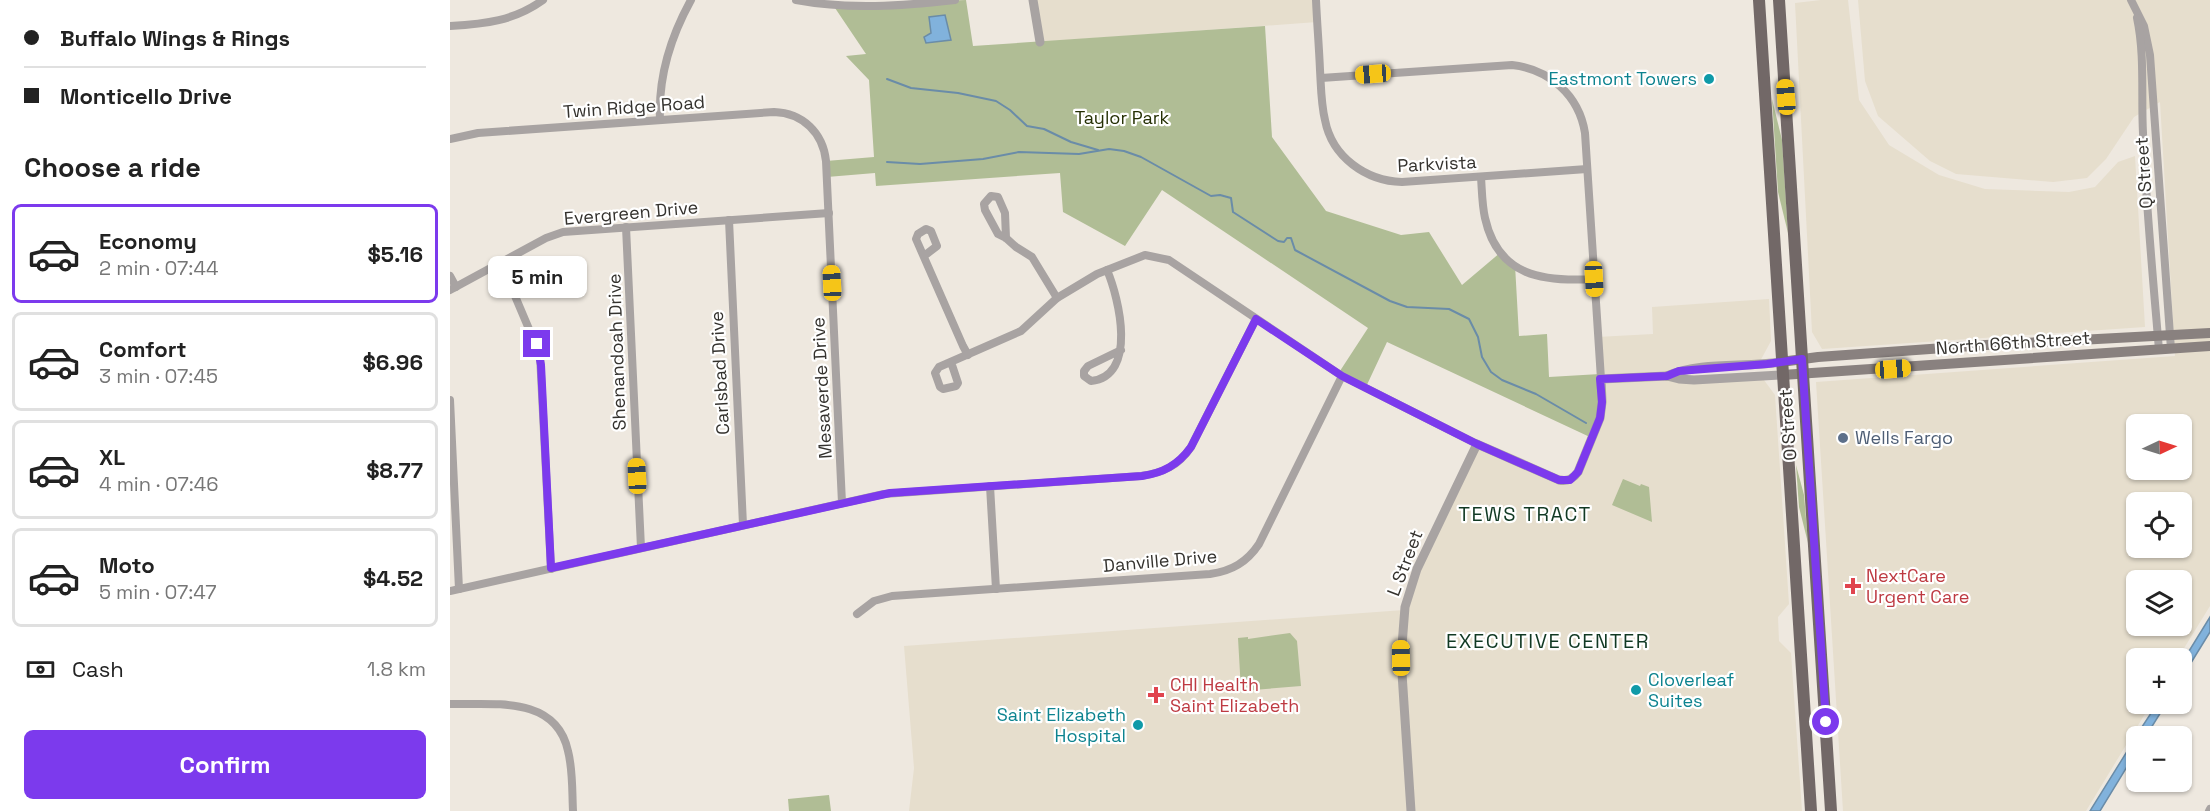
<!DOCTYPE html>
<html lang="en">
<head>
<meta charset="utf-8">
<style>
	body { margin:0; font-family:"Space Grotesk",sans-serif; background:#f2f2f2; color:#222; height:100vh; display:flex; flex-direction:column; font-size:22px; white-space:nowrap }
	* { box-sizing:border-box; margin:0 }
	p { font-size:20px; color:#767676 }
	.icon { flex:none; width:33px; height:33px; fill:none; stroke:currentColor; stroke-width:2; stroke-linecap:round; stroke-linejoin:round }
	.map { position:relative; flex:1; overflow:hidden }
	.side { display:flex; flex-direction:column; background:#fff; width:450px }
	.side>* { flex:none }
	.top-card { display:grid; align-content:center; height:132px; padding:0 24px; background:#fff }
	.needle { width:39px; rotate:86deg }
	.tools { position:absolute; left:1676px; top:414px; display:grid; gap:12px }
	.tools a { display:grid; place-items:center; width:66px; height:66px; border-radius:9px; background:#fff; box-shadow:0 2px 4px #0004; font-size:30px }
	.end { position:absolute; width:27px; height:27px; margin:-14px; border:8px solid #7c3aed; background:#fff; box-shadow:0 0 0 3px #fff }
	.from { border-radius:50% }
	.bubble { position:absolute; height:42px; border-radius:9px; background:#fff; box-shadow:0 2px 4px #0004; font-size:20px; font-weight:600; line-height:42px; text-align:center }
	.car { position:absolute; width:18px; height:36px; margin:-18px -9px; border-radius:8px; box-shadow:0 0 4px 2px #0007; background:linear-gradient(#f5c518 24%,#345 0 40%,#f5c518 0 76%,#345 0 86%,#f5c518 0) }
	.top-card b { display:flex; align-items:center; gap:21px; height:57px; font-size:22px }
	.top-card b+b { border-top:2px solid #e0e0e0 }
	.top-card i { width:15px; height:15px; background:#222 }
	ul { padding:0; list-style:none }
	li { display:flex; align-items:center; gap:18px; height:99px; margin:0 12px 9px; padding:0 12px; border:3px solid #e0e0e0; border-radius:9px }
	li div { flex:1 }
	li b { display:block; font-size:22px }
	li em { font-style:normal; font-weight:600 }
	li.active { border-color:#7c3aed }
	li>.icon { width:54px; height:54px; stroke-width:1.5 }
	h2 { padding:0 24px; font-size:27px; line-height:72px }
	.pay { display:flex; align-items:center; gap:15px; height:66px; padding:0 24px; font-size:22px }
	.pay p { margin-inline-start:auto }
	.button { display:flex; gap:12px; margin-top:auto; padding:12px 24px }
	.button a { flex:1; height:69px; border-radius:9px; background:#7c3aed; color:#fff; font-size:24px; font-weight:600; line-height:69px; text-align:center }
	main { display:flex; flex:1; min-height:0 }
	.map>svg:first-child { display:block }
	.built { fill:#e6decd; fill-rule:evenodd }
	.green { fill:#b0bd95 }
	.water { fill:#81b2dc; stroke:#6a8ca8; stroke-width:1.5 }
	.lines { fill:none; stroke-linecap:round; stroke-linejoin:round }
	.stream { stroke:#6a8ca8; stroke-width:2 }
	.minor { stroke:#a8a3a2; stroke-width:8 }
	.tertiary { stroke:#a8a3a2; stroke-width:9 }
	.secondary { stroke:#89817f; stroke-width:10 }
	.primary { stroke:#726867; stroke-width:12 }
	.route { stroke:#7c3aed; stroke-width:8 }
	.culture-dot { fill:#0f9aa8; stroke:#fff; stroke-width:2 }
	.service-dot { fill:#5c6f8a; stroke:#fff; stroke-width:2 }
	.health-dot { fill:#e0444e; stroke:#fff; stroke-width:2 }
	.labels { text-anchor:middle; stroke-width:4.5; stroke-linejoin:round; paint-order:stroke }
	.culture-label { font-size:18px; fill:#0d838f; stroke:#fff; text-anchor:end }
	.street-label { font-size:18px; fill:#34322e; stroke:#fff }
	.park-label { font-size:18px; fill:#253004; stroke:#fff }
	.service-label { font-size:18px; fill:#4e5e75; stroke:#fff; text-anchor:start }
	.health-label { font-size:18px; fill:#be3a42; stroke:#fff; text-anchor:start }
	.neighbourhood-label { font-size:20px; letter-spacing:1.5px; fill:#113923; stroke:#fff }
</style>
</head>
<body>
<main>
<section class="side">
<div class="top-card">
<b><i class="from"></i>Buffalo Wings &amp; Rings</b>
<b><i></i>Monticello Drive</b>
</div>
<h2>Choose a ride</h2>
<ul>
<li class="active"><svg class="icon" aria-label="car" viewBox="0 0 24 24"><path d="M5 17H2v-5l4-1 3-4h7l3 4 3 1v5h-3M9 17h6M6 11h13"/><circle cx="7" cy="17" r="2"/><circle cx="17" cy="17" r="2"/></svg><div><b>Economy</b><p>2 min · 07:44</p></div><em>$5.16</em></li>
<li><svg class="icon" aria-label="car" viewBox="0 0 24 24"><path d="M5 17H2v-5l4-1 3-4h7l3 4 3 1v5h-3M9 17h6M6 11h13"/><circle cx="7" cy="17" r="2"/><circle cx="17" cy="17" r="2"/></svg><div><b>Comfort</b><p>3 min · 07:45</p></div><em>$6.96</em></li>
<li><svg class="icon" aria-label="car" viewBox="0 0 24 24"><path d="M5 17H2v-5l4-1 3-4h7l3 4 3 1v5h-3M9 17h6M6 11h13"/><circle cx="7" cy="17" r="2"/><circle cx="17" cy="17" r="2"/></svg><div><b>XL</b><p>4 min · 07:46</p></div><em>$8.77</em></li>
<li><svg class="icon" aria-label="car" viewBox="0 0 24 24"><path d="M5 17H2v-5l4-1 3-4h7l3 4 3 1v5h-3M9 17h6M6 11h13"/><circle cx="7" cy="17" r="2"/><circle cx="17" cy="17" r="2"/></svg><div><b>Moto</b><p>5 min · 07:47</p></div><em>$4.52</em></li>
</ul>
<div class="pay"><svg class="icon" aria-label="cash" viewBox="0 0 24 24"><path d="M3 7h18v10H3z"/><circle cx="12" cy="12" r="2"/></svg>Cash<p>1.8 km</p></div>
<div class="button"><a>Confirm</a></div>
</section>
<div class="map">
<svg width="1760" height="811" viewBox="0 0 1760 811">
	<rect width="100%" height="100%" fill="#eee8df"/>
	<g class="built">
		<path d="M583,0H866L867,22L590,42Z"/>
		<path d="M1371,0H1398L1409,100L1439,145L1489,175L1535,189L1619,192L1645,187L1668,162L1685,156L1695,327L1372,349L1362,332L1345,3Z"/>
		<path d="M1408,0H1760V606L1728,658H1686V704H1701L1636,811H1393L1366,382L1725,356L1710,102L1684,117L1656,159L1637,178L1603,182L1506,174L1480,161L1428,116L1415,81ZM1686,424H1731V470H1686ZM1686,502H1731V548H1686ZM1686,580H1731V626H1686Z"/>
		<path d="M1319,299L1321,341L1308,365L1218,375L1311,376L1325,395L1339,604L1328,617L1329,641L1341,653L1352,811H459L464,768L454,646L954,610L960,589L1027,444L1120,480L1148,422L1147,337L1203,334L1202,307Z"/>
	</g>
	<g class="green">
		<path d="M516,0L523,46L815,26L822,137L876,211L951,235L979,232L1012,285L1051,252L1065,265L1069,336L1097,334L1099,377L1150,374L1152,402L1142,438L937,342L915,389L888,374L918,328L712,190L675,246L613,212L610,173L426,186L425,173L377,177L376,161L424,157L419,80L396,56L416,54L383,5Z"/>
		<path d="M1322,99L1332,140L1338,233L1328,192Z"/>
		<path d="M1346,465L1354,495L1358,543L1349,507Z"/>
		<path d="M1173,479L1190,486L1191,484L1199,487L1202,522L1162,505Z"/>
		<path d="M840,633L847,641L851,686L791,691L788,638L798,637V639Z"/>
		<path d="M379,795L381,811H339L338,799Z"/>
	</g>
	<g class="water">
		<path d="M495,15L501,40L476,43L474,37L481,33L479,17Z"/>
		<path d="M1760,617V632L1731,679V664Z"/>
		<path d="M1707,704H1716L1696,736H1686Z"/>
		<path d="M1686,737V752L1650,811H1640Z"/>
	</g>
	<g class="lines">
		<g class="stream">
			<path d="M437,79L461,88L508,93L546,101L560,110L577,126L594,129L621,142L648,150"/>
			<path d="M437,162L470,164L533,159L569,152L629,154L659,149L674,151L691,157L761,196L770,195L781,198L783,212L828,241L834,242L837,238H841L845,250L940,301L957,307L999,309L1019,319L1028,337L1032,357L1041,372L1052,380L1086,394L1136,423"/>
		</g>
		<g class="minor">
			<path d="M346,0C400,10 451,6 505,0"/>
			<path d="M866,0C867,23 869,46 870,70C871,86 871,104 875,120C882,157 916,181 952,182L1137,169"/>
			<path d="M1681,0L1694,26L1700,55L1721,349"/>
			<path d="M1687,18C1695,55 1691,96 1693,133C1696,205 1703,278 1709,350"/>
			<path d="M0,26C35,24 64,21 93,0"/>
			<path d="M871,78L1062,65C1099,69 1129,95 1135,133L1151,379"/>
			<path d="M210,120C208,77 220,38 241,0"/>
			<path d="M0,139L28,133L324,112C353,113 373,133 376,161L392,503"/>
			<path d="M1031,177C1032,191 1032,205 1035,218C1048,277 1094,282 1144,279"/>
			<path d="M279,220L293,525"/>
			<path d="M176,227L191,548"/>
			<path d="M556,238L555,213L548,197L541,196L534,204L535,210L548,234L556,238L566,247L582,257L607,298"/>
			<path d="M474,256L487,246L481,231L476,229L468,234L466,239L513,346L518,355"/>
			<path d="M51,263L90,355L101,569"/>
			<path d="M657,270C669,298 688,376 641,381L634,376V371L638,366L671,350"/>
			<path d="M0,276L6,287"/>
			<path d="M0,290L96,238L113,232L379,213"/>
			<path d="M501,362L508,383L506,386L493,389L490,387L485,373L489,367L571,331L607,298L647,274L695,255L719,260L892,376L1027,444"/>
			<path d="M0,400L9,589"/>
			<path d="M540,486L546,589"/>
			<path d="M0,591L434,494L691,476C713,473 729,465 741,447L806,319"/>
			<path d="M407,614L424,601L442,596L760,574C782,571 797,562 809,544L892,376"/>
			<path d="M0,704C43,705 106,695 118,751C123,770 122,791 123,811"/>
			<path d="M1759,811L1760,809"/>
		</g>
		<g class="tertiary">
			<path d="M583,0L590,42"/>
			<path d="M1217,376C1252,361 1294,368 1331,362"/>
			<path d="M961,811L951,658L955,607L967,569L1027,444L1109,480C1118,482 1123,479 1128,472L1150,418L1152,402L1151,379L1217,376L1229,379L1244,380L1332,375"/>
		</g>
		<g class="secondary">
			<path d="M1331,362L1368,357L1536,345L1760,333"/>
			<path d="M1332,375L1760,346"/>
		</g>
		<g class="primary">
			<path d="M1309,0L1361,811"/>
			<path d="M1329,0L1381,811"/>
		</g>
	</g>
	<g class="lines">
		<path class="route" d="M87,344L91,365L101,568L440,493L692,476C713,473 728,465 741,447L806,319L892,376L1027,444L1109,480H1120L1128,472L1150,418L1152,402L1150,379L1217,376L1229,371L1317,364L1352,359L1376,722"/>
	</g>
	<g class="culture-dot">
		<circle cx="1259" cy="79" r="6"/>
		<circle cx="1186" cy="690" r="6"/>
		<circle cx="688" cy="725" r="6"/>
	</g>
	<circle class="service-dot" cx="1393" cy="438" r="6"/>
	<g class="health-dot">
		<path d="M1400 577h6v6h6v6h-6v6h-6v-6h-6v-6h6z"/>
		<path d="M703 686h6v6h6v6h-6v6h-6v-6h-6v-6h6z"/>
	</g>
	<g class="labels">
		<g class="culture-label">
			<text x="1247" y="85">Eastmont Towers</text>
			<text x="1198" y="686" text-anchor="start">Cloverleaf<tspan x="1198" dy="21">Suites</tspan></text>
			<text x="676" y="721">Saint Elizabeth<tspan x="676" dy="21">Hospital</tspan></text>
		</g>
		<g class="street-label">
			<text transform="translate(184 107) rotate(-4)" y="6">Twin Ridge Road</text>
			<text transform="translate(987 164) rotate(-3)" y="6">Parkvista</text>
			<text transform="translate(1694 173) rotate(-94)" y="6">Q Street</text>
			<text transform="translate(181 213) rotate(-5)" y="6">Evergreen Drive</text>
			<text transform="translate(1563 343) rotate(-4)" y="6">North 66th Street</text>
			<text transform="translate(167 352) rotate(-92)" y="6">Shenandoah Drive</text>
			<text transform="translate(270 373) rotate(-93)" y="6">Carlsbad Drive</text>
			<text transform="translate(372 388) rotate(-93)" y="6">Mesaverde Drive</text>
			<text transform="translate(1338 425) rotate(-94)" y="6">O Street</text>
			<text transform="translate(710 561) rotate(-5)" y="6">Danville Drive</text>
			<text transform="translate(955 563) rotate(-69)" y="6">L Street</text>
		</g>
		<g class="park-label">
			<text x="672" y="124">Taylor Park</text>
		</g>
		<g class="service-label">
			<text x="1405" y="444">Wells Fargo</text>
		</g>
		<g class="health-label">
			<text x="1416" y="582">NextCare<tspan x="1416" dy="21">Urgent Care</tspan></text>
			<text x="720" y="691">CHI Health<tspan x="720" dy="21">Saint Elizabeth</tspan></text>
		</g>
		<g class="neighbourhood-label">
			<text x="1075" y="521">TEWS TRACT</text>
			<text x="1098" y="648">EXECUTIVE CENTER</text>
		</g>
	</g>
</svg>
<div class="tools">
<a><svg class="needle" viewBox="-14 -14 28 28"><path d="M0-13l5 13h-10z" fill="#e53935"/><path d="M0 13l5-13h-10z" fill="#767676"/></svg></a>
<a><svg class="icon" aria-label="locate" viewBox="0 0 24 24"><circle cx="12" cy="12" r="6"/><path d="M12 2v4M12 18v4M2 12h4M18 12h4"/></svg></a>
<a><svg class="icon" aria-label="layers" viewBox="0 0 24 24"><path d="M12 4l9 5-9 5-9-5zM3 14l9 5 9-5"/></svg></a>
<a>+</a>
<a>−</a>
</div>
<i class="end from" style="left:1376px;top:722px"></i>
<i class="end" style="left:87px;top:344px"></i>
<div class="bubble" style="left:38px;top:256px;width:99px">5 min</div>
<i class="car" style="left:923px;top:74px;rotate:266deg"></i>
<i class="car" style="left:1336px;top:97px;rotate:356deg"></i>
<i class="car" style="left:1144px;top:279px;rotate:177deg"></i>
<i class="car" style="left:382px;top:283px;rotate:357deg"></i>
<i class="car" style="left:1443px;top:369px;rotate:86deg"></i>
<i class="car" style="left:187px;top:476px;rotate:357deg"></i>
<i class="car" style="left:951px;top:658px;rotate:359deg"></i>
</div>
</main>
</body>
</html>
